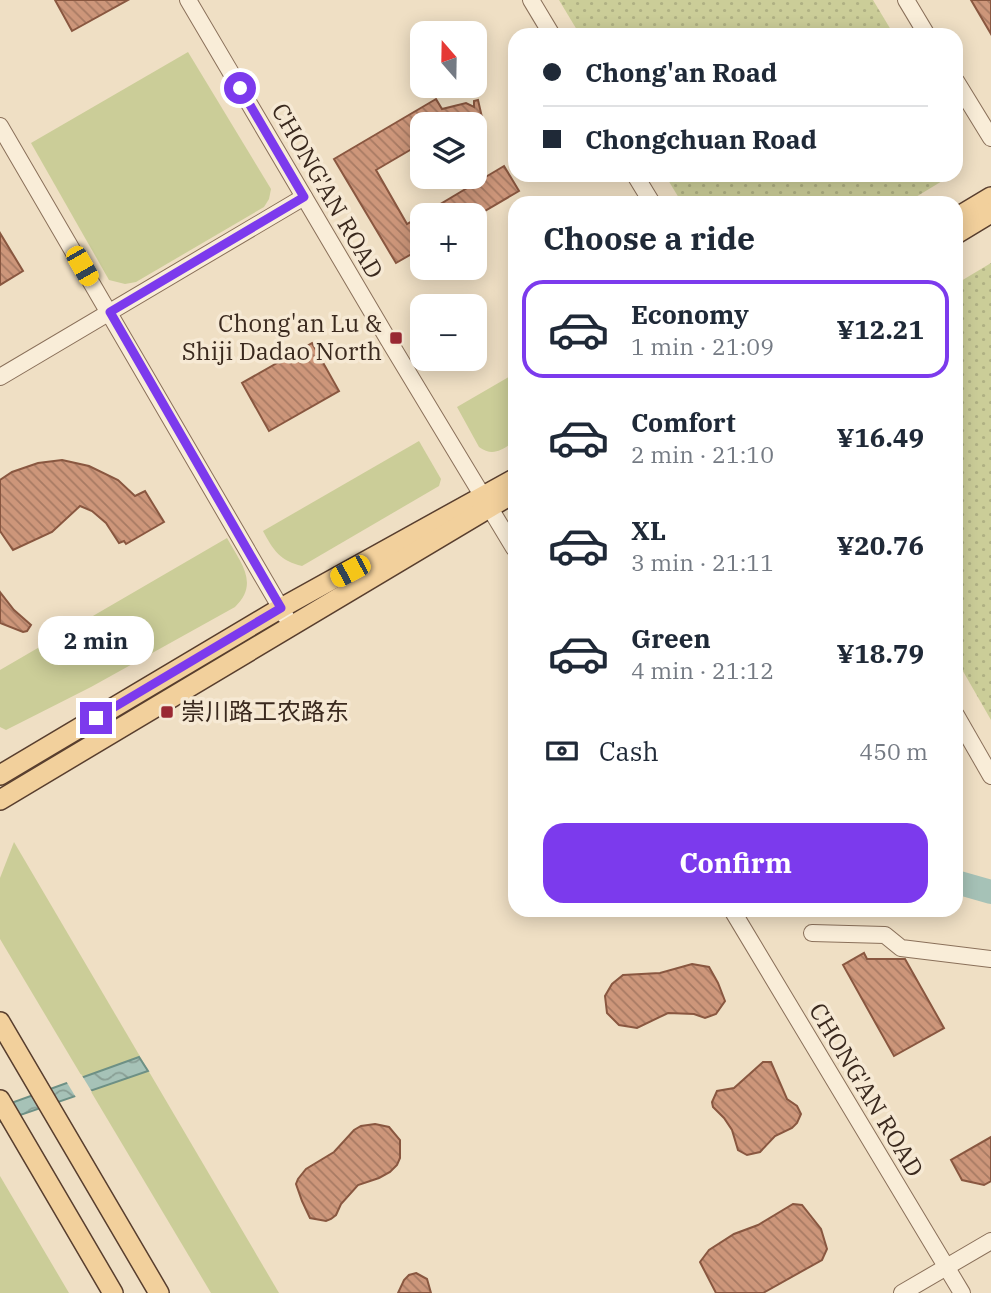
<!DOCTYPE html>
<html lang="en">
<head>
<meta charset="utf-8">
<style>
	body { margin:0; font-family:"IBM Plex Serif","Noto Sans SC",serif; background:#f6f6f7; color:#1f2937; height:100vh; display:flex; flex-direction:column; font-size:26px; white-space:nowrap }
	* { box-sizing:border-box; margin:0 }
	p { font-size:23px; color:#747a83 }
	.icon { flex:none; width:38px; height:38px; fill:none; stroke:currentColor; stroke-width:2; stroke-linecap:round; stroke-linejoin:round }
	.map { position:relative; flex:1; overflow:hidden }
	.sheet { position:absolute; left:508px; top:196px; width:455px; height:721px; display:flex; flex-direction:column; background:#fff; border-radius:21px; box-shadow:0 4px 18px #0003 }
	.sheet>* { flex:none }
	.guide { position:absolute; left:508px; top:28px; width:455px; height:154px; border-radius:21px; box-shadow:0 4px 18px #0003; display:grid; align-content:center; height:154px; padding:0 35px; background:#fff }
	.needle { width:46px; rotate:340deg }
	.buttons { position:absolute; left:410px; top:21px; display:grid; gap:14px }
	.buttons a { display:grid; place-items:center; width:77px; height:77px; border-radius:14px; background:#fff; box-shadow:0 4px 18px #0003; font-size:35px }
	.end { position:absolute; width:32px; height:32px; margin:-16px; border:9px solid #7c3aed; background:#fff; box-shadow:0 0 0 4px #fff }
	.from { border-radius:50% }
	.bubble { position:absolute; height:49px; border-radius:21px; background:#fff; box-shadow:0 4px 18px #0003; font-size:23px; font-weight:700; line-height:49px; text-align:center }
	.car { position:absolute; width:21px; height:42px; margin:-21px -10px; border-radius:9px; box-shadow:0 0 5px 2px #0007; background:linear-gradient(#f5c518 24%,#345 0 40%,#f5c518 0 76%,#345 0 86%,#f5c518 0) }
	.guide b { display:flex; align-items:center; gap:24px; height:66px; font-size:26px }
	.guide b+b { border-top:2px solid #e0e1e3 }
	.guide i { width:18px; height:18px; background:#1f2937 }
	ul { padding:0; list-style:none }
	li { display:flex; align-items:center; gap:21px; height:98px; margin:0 14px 10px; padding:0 21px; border:4px solid transparent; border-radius:21px }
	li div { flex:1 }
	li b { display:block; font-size:26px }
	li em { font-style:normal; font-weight:700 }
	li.on { border-color:#7c3aed }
	li>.icon { width:63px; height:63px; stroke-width:1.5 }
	h2 { padding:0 35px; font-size:32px; line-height:84px }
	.pay { display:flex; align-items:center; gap:18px; height:77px; padding:0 35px; font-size:26px }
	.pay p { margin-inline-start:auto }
	.action { display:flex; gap:14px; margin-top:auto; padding:14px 35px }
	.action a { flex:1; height:80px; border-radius:21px; background:#7c3aed; color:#fff; font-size:28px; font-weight:700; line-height:80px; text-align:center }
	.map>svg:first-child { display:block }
	.green { fill:#cbcd98 }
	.park { fill:url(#park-dots) }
	.water { fill:url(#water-waves); stroke:#6d9085; stroke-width:2 }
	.pier { fill:#efdfc4 }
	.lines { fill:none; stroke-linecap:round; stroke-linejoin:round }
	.river { stroke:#a6c2b7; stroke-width:24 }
	.building { fill:url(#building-back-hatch); stroke:#895740; stroke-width:2 }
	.minor-casing { stroke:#8a705a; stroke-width:18 }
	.major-casing { stroke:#583e2e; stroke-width:22 }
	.minor { stroke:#f9edd8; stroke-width:16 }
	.major { stroke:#f2d09c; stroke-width:19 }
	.route { stroke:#7c3aed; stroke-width:9 }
	.poi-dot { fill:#9a2933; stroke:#f6e9d4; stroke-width:2.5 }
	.labels { text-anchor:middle; stroke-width:7; stroke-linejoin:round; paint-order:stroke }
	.street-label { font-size:24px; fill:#3a291e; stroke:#f6e9d4 }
	.poi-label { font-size:24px; fill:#3a291e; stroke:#f6e9d4; text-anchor:end }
</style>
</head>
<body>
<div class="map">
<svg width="991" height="1293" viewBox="0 0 991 1293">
	<defs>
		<pattern id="park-dots" width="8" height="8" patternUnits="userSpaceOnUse" patternTransform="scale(1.75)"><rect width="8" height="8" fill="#cbcd98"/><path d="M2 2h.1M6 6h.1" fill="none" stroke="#afb083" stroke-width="1.8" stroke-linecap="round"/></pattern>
		<pattern id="water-waves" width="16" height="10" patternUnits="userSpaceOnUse" patternTransform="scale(1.75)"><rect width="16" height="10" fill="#a6c2b7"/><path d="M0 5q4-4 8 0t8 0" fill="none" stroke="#889e94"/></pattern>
		<pattern id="building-back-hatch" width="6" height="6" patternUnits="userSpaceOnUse" patternTransform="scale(1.75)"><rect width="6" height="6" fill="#cd967a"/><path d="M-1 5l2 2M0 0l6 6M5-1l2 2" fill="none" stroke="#a77a63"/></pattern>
	</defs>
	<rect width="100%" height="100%" fill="#efdfc4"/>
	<g class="green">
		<path d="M188,52L271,189L269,199L264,207L136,282L125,284L109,280L31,143Z"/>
		<path d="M514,374V442C501,450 493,457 479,447L457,407Z"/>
		<path d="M419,441L441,479L439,486L302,566C280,561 273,550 263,531Z"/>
		<path d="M227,538C240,562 260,583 235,607L91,687L6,730L0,727V670Z"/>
		<path d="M14,842L279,1293H211L0,939V878Z"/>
		<path d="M0,1176L69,1293H0Z"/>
	</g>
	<g class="park">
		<path d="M559,0H873L894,35H580Z"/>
		<path d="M665,175H952L906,203H682Z"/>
		<path d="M991,263V720L956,659V284Z"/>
	</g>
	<path class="water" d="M139,1057L148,1071L0,1122V1107Z"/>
	<path class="pier" d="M81,1074L92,1092L77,1099L66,1081Z"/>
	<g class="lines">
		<path class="river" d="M956,882L991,892"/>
	</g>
	<g class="building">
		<path d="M55,0H128L72,31Z"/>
		<path d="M971,0H991V34Z"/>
		<path d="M436,99L442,109L466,103L474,107V101L478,100L484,126L480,151H474V124H422V143L376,170L407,224L422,215V248L396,263L334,159Z"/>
		<path d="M504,166L519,191L478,215H422Z"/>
		<path d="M0,233L23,271L0,285Z"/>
		<path d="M312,343L339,391L269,431L242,383Z"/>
		<path d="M62,460L89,466L118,480L135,496L145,491L164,522L126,544L124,541L119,543L106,523L92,511L80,506L52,532L13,550L0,531V480L12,472L38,463Z"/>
		<path d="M0,592L14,610L31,625L27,631L23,632L0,623Z"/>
		<path d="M864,953L867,959H905L944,1028L894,1056L843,965Z"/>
		<path d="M692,964L709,967L718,983L725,1001L716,1014L705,1018L694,1014L668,1013L637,1028L619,1025L607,1013L605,996L612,984L623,975L660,973Z"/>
		<path d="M763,1062H771L787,1099L797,1106L801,1114L797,1123L792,1128L775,1136L760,1152L747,1155L738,1150L732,1130L724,1118L713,1107L712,1102L717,1091L734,1088Z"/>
		<path d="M375,1124L389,1127L400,1140V1158L397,1165L390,1172L379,1178L358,1185L341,1204L336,1215L331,1219L326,1221L310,1218L302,1201L296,1184L298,1179L306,1169L334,1152L354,1130L361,1126Z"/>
		<path d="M991,1137V1181L984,1185L962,1180L951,1160Z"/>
		<path d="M793,1204L802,1205L821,1229L827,1249L822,1260L763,1293H716L700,1262L709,1250L734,1234L758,1225Z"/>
		<path d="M416,1273L427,1279L431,1293H398L404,1280L409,1275Z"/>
	</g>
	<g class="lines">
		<g class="minor-casing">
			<g id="minor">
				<path d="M188,0L389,341L514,548"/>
				<path d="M531,0L552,35"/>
				<path d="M906,0L927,35"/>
				<path d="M956,81L991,138"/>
				<path d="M0,126L286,617"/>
				<path d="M635,175L652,203"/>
				<path d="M0,377L304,197"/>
				<path d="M956,715L991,776"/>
				<path d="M732,910L962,1293"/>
				<path d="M812,933L885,935L901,948L991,959"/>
				<path d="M902,1293L991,1241"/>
			</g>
		</g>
		<g class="major-casing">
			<g id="major">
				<path d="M956,218L991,197"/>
				<path d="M956,234L991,213"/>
				<path d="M0,775L281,608L514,479"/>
				<path d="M0,800L514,493"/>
				<path d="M0,1022L159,1293"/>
				<path d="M0,1100L113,1293"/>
			</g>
		</g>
		<use href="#minor" class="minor"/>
		<use href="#major" class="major"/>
	</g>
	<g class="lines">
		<path class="route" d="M96,718L281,608L110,312L304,197L240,88"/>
	</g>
	<g class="poi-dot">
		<rect x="389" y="331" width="14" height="14" rx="3.5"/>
		<rect x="160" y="705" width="14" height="14" rx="3.5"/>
	</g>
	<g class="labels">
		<g class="street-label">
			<text transform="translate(327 191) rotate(60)" y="8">CHONG'AN ROAD</text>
			<text transform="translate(866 1090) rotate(59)" y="8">CHONG'AN ROAD</text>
		</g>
		<g class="poi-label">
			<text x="382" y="332">Chong'an Lu &amp;<tspan x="382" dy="28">Shiji Dadao North</tspan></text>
			<text x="181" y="720" text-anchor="start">崇川路工农路东</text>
		</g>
	</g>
</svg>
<div class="buttons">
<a><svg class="needle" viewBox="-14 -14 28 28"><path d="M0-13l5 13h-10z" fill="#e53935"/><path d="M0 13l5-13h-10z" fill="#747a83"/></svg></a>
<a><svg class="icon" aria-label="layers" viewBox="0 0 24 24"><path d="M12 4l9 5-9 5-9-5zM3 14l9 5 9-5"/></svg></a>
<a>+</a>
<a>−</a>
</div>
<i class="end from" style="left:240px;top:88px"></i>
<i class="end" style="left:96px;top:718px"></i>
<div class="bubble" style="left:38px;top:616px;width:116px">2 min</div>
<i class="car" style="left:82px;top:266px;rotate:150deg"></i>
<i class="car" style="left:350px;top:571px;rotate:242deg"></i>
<div class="guide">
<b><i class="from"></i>Chong'an Road</b>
<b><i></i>Chongchuan Road</b>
</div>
<section class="sheet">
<h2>Choose a ride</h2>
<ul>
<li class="on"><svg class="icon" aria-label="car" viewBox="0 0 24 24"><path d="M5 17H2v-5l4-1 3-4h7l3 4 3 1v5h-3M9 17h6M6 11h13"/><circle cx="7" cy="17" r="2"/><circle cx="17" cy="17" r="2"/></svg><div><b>Economy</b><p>1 min · 21:09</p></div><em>¥12.21</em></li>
<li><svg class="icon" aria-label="car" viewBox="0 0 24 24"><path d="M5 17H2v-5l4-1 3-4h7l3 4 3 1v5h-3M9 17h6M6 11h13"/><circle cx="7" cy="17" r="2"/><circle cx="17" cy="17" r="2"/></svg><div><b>Comfort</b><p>2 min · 21:10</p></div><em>¥16.49</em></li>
<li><svg class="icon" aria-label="car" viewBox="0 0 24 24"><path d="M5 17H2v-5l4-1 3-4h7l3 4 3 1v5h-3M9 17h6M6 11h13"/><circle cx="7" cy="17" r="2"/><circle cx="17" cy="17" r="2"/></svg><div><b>XL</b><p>3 min · 21:11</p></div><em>¥20.76</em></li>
<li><svg class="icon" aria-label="car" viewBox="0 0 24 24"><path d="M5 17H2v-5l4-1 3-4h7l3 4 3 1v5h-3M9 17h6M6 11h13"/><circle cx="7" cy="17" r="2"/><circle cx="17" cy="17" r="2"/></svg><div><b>Green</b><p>4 min · 21:12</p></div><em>¥18.79</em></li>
</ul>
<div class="pay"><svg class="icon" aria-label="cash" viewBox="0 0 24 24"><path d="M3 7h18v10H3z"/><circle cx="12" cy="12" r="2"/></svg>Cash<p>450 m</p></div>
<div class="action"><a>Confirm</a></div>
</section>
</div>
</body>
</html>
